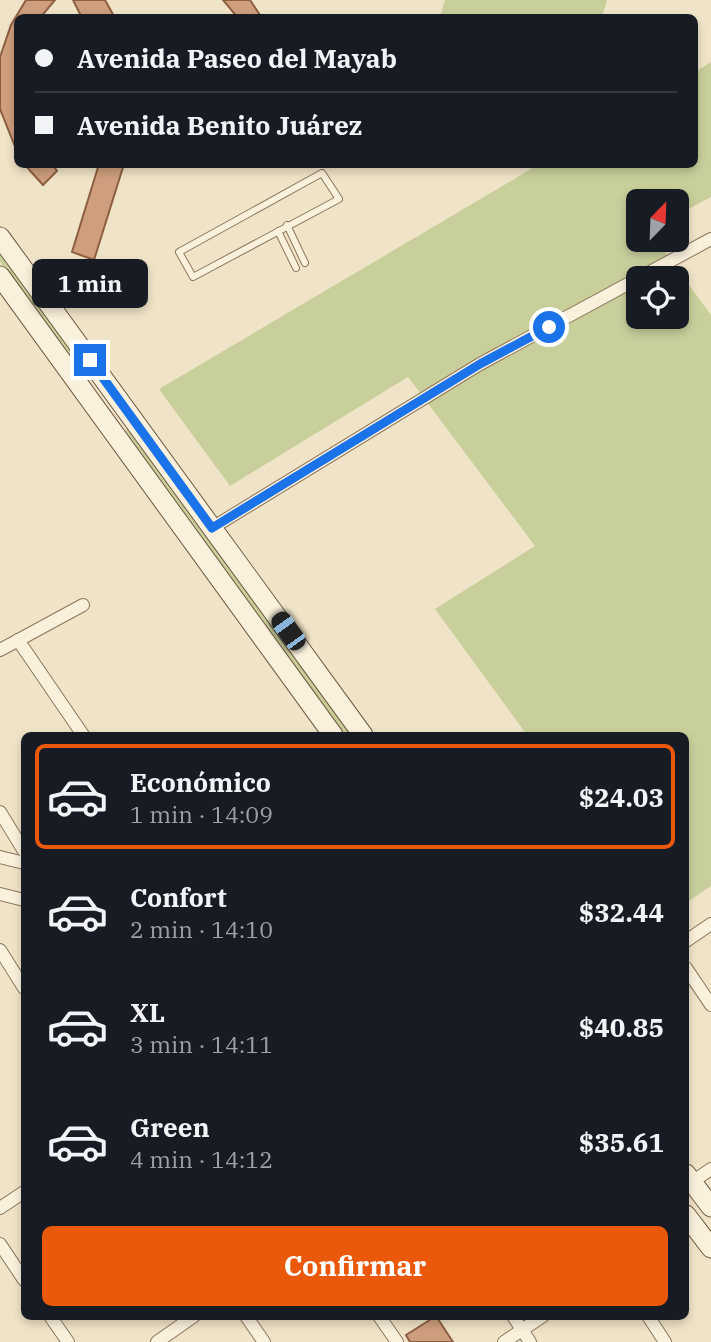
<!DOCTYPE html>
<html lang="es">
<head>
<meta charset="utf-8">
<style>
	body { margin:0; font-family:"IBM Plex Serif",serif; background:#242831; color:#f1f3f6; height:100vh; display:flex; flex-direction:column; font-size:26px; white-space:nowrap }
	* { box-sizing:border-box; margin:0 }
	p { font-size:23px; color:#9ea1a6 }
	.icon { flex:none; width:38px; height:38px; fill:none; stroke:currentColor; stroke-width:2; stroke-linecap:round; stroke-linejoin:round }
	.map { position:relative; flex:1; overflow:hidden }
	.panel { position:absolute; left:21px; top:732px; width:668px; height:588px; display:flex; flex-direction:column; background:#171b24; border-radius:10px; box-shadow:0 4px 10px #0003 }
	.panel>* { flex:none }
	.guide { position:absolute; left:14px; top:14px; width:684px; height:154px; border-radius:10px; box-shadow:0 4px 10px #0003; display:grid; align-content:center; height:154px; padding:0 21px; background:#171b24 }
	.needle { width:46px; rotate:23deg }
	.tools { position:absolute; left:626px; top:189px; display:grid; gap:14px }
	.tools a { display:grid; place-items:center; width:63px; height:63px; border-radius:10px; background:#171b24; box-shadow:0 4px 10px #0003; font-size:35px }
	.end { position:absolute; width:32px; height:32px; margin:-16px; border:9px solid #1a73e8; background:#fff; box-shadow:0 0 0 4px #fff }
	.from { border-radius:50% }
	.bubble { position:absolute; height:49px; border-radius:10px; background:#171b24; box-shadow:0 4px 10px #0003; font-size:23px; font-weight:700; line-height:49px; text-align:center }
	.car { position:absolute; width:21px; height:42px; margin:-21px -10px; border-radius:9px; box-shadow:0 0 5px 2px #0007; background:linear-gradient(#222 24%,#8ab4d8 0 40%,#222 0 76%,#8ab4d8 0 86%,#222 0) }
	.guide b { display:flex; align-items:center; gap:24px; height:66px; font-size:26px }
	.guide b+b { border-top:2px solid #363941 }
	.guide i { width:18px; height:18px; background:#f1f3f6 }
	ul { padding:12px 0 0; list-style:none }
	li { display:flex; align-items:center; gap:21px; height:105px; margin:0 14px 10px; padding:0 7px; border:4px solid transparent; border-radius:10px }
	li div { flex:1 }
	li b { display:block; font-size:26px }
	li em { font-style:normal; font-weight:700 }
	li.selected { border-color:#ea580c }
	li>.icon { width:63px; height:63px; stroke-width:1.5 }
	.cta { display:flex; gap:14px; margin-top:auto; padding:14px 21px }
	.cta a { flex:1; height:80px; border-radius:10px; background:#ea580c; color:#fff; font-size:28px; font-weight:700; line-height:80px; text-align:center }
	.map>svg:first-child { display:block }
	.green { fill:#c9cf9b; fill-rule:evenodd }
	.building { fill:#cf9f7d; stroke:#8d5f41; stroke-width:2 }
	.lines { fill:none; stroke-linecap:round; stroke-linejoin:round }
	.service-casing { stroke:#8d765c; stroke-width:8 }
	.minor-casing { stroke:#8d765c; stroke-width:14 }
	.secondary-casing { stroke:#6f573f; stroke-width:21 }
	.service { stroke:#faf1dc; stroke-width:6 }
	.minor { stroke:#faf1dc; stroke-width:12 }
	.secondary { stroke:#faf1dc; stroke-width:19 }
	.route { stroke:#1a73e8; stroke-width:9 }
</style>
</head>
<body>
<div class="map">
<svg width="711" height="1342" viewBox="0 0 711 1342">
	<rect width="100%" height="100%" fill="#f0e4c8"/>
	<g class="green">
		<path d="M445,0H607L602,17H440Z"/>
		<path d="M711,62V197L677,215V201H639V240H656L711,315V886L686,903V735H527L435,609L535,546L408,377L230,486L159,389L538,165L695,164V72ZM639,278H677V317H639Z"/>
		<path d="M0,250L89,373L88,376L83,377L0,262Z"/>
		<path d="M127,427L132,430L353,735H342L125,434Z"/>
	</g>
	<g class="building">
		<path d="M26,0H55L40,18H18V154L0,109V57L11,25Z"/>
		<path d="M73,0H105L115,18H82Z"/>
		<path d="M223,0H250L262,18H238Z"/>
		<path d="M24,164H52L57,171L43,185Z"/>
		<path d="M99,164H124L94,260L72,252Z"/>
		<path d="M436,1316L453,1342H410L406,1335Z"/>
	</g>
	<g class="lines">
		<g class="service-casing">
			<g id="service">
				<path d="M322,173L339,199L193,277L179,252Z"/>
				<path d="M287,225L305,263"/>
				<path d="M278,231L296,268"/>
			</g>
		</g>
		<g class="minor-casing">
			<g id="minor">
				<path d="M212,528L480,364L711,239"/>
				<path d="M18,640L83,735"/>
				<path d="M0,650L83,605"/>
				<path d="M0,812L24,851"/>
				<path d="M0,857L24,863"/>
				<path d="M0,894L24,900"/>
				<path d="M686,941L711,924"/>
				<path d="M0,950L24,988"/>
				<path d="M686,968L711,1005"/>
				<path d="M692,1182L711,1169"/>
				<path d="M0,1208L24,1192"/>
				<path d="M0,1244L24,1280"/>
				<path d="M50,1316L68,1342"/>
				<path d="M246,1316L264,1342"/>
				<path d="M379,1316L397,1342"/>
				<path d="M513,1316L530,1342"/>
				<path d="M648,1316L665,1342"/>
				<path d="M157,1342L194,1316"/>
				<path d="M504,1342L543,1316"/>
			</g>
		</g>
		<g class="secondary-casing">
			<g id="secondary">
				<path d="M0,237L363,735"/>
				<path d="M0,276L333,735"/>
				<path d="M686,1174L711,1207"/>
				<path d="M686,1215L711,1248"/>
			</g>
		</g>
		<use href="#service" class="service"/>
		<use href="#minor" class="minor"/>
		<use href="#secondary" class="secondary"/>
	</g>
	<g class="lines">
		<path class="route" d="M90,360L212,528L480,364L549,327"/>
	</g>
</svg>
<div class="tools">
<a><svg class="needle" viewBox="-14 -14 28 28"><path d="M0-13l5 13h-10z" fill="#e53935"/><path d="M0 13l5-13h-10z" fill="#9ea1a6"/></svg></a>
<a><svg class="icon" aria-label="locate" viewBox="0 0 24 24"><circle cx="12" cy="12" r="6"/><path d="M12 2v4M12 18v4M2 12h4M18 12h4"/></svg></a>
</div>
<i class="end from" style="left:549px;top:327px"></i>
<i class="end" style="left:90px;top:360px"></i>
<div class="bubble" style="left:32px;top:259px;width:116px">1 min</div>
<i class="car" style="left:288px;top:631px;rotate:324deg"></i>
<div class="guide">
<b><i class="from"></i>Avenida Paseo del Mayab</b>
<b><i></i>Avenida Benito Juárez</b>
</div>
<section class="panel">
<ul>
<li class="selected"><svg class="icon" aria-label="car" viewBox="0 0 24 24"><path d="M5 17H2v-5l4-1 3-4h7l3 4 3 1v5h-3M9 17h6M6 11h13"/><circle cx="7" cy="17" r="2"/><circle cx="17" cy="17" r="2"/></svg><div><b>Económico</b><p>1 min · 14:09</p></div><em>$24.03</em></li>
<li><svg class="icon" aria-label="car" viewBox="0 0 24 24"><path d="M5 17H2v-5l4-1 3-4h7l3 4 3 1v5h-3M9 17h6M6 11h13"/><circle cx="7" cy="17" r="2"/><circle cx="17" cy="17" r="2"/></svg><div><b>Confort</b><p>2 min · 14:10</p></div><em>$32.44</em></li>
<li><svg class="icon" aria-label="car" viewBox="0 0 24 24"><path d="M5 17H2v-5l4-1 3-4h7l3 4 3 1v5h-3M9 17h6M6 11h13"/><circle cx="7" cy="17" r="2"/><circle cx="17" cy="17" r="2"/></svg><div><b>XL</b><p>3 min · 14:11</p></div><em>$40.85</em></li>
<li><svg class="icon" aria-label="car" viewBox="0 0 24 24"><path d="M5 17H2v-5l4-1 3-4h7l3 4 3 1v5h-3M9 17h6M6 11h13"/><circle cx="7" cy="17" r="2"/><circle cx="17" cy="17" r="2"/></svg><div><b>Green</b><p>4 min · 14:12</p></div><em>$35.61</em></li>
</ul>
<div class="cta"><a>Confirmar</a></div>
</section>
</div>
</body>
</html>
